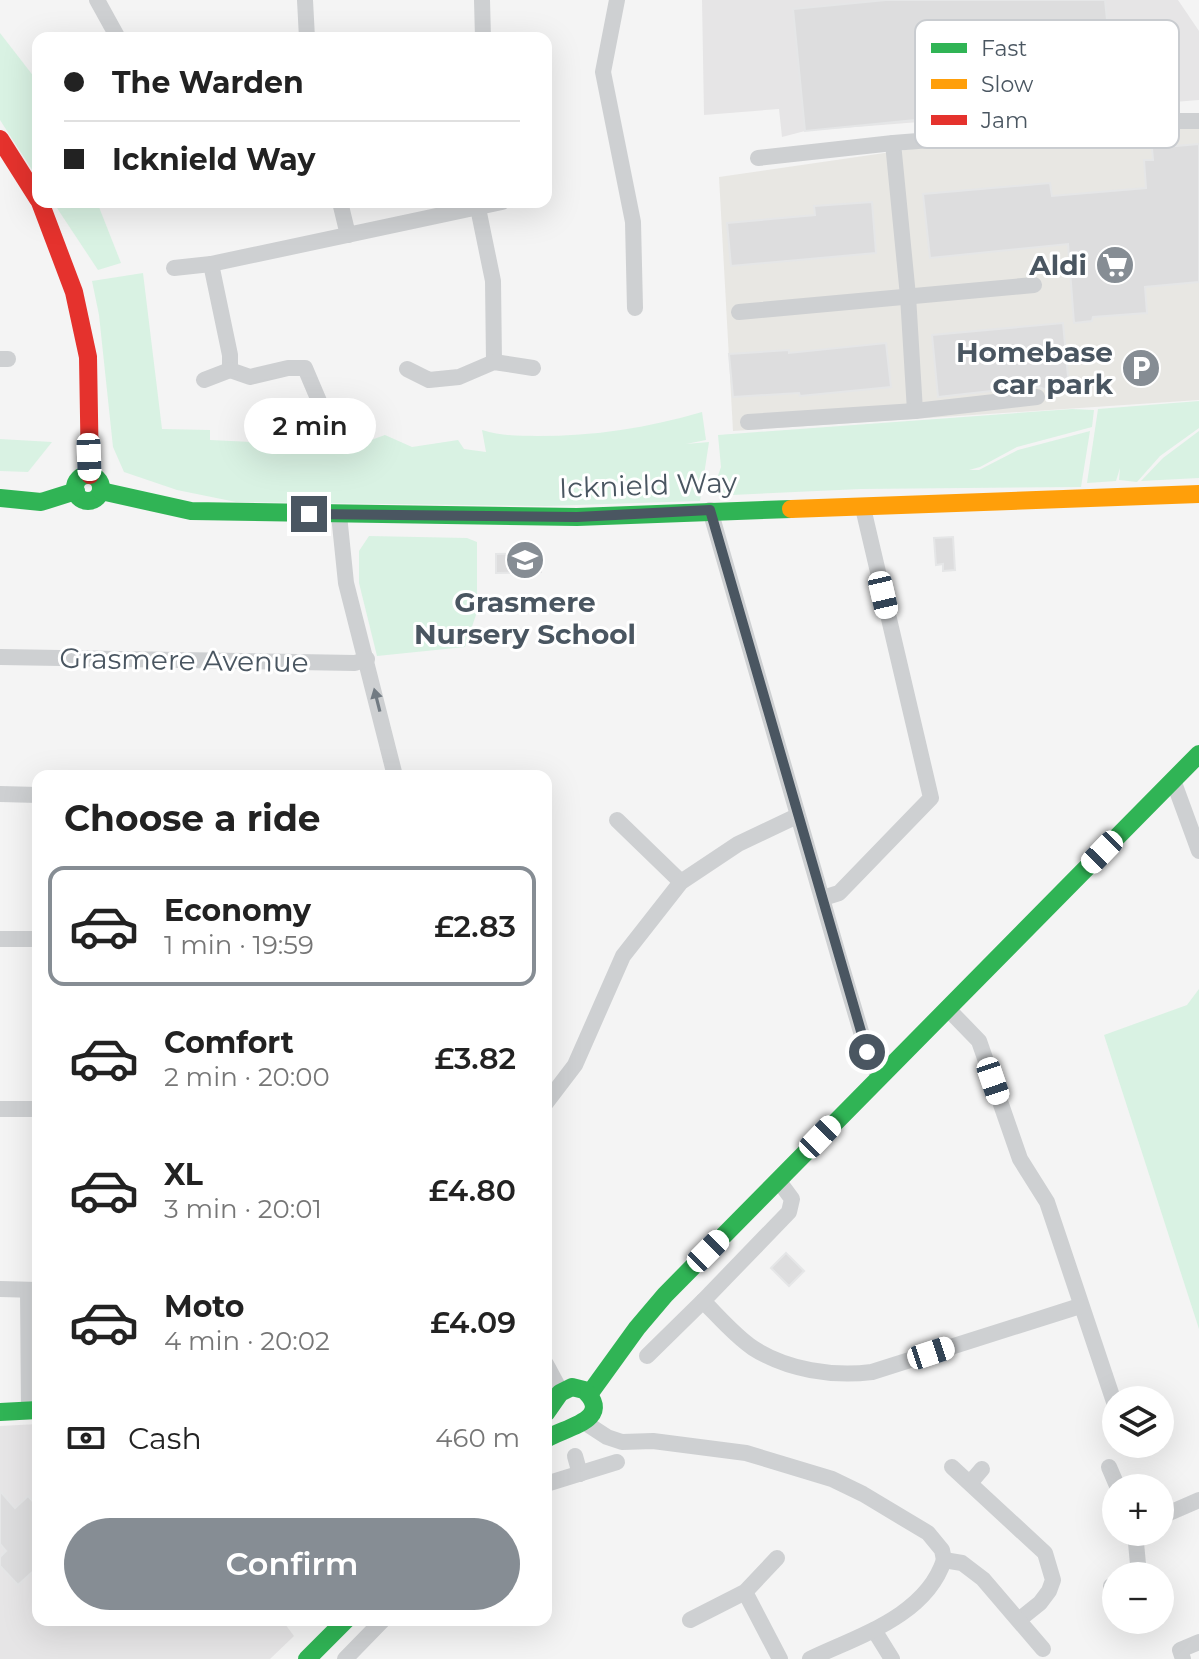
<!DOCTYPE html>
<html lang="en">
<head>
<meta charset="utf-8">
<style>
	body { margin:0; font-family:Montserrat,sans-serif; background:#f2f2f2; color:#222; height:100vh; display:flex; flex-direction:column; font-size:30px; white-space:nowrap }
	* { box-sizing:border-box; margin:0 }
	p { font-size:26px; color:#767676 }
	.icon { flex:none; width:44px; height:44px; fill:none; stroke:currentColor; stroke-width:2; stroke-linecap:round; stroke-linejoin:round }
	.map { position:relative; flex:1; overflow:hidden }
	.sheet { position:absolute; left:32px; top:770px; width:520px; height:856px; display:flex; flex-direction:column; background:#fff; border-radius:16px; box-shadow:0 8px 32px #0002 }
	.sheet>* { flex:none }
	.top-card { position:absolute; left:32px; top:32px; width:520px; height:176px; border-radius:16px; box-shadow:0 8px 32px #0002; display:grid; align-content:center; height:176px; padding:0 32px; background:#fff }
	.controls { position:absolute; left:1102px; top:1386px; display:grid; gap:16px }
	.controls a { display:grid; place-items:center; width:72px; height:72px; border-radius:50%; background:#fff; box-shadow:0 8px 32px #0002; font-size:40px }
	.end { position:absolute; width:36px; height:36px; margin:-18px; border:10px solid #4a5661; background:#fff; box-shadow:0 0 0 4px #fff }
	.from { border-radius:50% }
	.bubble { position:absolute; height:56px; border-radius:28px; background:#fff; box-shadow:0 8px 32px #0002; font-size:26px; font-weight:600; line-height:56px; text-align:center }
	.car { position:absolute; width:24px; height:48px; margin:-24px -12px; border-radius:10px; box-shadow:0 0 6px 2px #0007; background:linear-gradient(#fff 24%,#345 0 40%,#fff 0 76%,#345 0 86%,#fff 0) }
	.top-card b { display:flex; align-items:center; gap:28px; height:76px; font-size:30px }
	.top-card b+b { border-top:2px solid #e0e0e0 }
	.top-card i { width:20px; height:20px; background:#222 }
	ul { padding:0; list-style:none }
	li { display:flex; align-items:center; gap:24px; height:120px; margin:0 16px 12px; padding:0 16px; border:4px solid transparent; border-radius:16px }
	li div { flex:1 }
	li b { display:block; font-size:30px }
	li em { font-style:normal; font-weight:600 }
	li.active { border-color:#868d94 }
	li>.icon { width:72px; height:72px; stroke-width:1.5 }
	h2 { padding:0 32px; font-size:36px; line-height:96px }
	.pay { display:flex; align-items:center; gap:20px; height:88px; padding:0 32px; font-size:30px }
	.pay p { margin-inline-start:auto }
	.primary-button { display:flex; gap:16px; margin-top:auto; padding:16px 32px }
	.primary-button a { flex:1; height:92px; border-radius:48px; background:#868d94; color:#fff; font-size:32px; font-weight:600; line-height:92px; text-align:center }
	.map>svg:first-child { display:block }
	.commercial { fill:#e8e7e3 }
	.education { fill:#e6e5e6 }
	.green { fill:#d9f2e3 }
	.building { fill:#ddddde; stroke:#e5e6e7; stroke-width:2 }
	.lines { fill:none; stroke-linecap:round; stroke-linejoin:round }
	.street { stroke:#ced0d2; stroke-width:16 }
	.fast { stroke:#30b455; stroke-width:18 }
	.slow { stroke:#ff9f0a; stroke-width:18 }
	.jam { stroke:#e5322d; stroke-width:18 }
	.oneway { fill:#727b83 }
	.route { stroke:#4a5661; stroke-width:10 }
	.labels { text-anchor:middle; stroke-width:6; stroke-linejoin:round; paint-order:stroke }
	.poi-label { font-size:28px; font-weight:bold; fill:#4a5661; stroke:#fff; text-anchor:end }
	.street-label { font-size:28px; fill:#4a5661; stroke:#fff }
	.key { fill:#fff; stroke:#c9ccd0; stroke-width:2 }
	.key-label { font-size:22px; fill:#4a5661 }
</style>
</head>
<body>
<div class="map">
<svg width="1199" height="1659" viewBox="0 0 1199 1659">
	<rect width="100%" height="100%" fill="#f4f4f4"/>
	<path class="commercial" d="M1193,126L1199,127V400L733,431L719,177L912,149Z"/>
	<g class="education">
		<path d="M702,0H1178L1199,31V100L805,131L782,137L779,109L704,115Z"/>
		<path d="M38,1424V1620H282L294,1636L270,1659H0V1426Z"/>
	</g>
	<g class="green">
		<path d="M0,33L38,82V179L0,120Z"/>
		<path d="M53,202H97L121,263L98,270Z"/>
		<path d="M143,273L162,429L210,430V440L252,442L261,433L284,438L290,451L316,442L320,432L364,435L371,440L385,435L412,447L458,440L464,449L486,452L482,430C501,436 518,436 537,436C596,436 646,428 702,412L706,440L686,444L709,442L700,501L546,506L236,502L177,490L124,472L113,447L99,315L92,281Z"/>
		<path d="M1199,401V428L1160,456L1137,482L1119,480L1120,468L1116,481L1087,483L1098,409Z"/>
		<path d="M1072,409L1094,410L1092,427L1017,447L980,467L969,470H979L1018,450L1090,431L1081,487L861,489L711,496L721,467L718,435Z"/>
		<path d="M1199,431V478L1141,481L1163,458Z"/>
		<path d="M0,439L52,442L28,472L0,471Z"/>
		<path d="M369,536L467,538L477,542V612L465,647L377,656L359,583V551Z"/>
		<path d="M1199,989V1329L1104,1035L1187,1005Z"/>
	</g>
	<g class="building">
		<path d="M886,0H1105L1115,100L805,131L793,9Z"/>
		<path d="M1199,144V282L1145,287L1147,313L1093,317L1092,321L1074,323L1068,244L930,258L923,194L1050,183L1052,196L1146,188L1144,160H1153L1152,148Z"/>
		<path d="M872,202L876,253L731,266L727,223L815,215L814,206Z"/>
		<path d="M1063,323L1069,387L1044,389L1036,386L938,397L932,335Z"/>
		<path d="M886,343L891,387L800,396L799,393L733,397L729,354L789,350V353Z"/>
		<path d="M953,537L955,570L943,571V564L936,565L934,538Z"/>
		<path d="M540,553L541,572L496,573V554Z"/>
		<path d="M786,1253L804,1271L789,1286L771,1268Z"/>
		<path d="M0,1491L15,1508L28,1496L38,1507V1567L18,1585L0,1566V1557L6,1551L0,1544Z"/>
	</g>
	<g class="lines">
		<g class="street">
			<path d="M97,0L118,38"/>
			<path d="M305,0L307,38"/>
			<path d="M482,0L483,38"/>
			<path d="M617,0L603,72L633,222L635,308"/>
			<path d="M893,143L908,296L915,411"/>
			<path d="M758,158L893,143L1169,121H1199"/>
			<path d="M340,202L348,235"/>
			<path d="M478,208L493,281L494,362"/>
			<path d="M211,264L230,355V370L250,377L288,368H305L319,401"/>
			<path d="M174,268L211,264L502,202"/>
			<path d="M739,312L1034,285"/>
			<path d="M0,359H8"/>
			<path d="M407,369L429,380L459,377L494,362L533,368"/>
			<path d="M204,380L230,370"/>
			<path d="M748,422L915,411L1037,397"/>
			<path d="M710,510L840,961L867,1052L879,1077"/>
			<path d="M339,515L346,583L395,776"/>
			<path d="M0,657L355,663L367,659"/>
			<path d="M1173,780L1199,851"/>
			<path d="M0,794L38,795"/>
			<path d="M617,820L681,882"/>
			<path d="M823,898L839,893L931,798L863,508"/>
			<path d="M0,939H38"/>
			<path d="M947,1008L979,1041L1020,1159L1047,1202L1116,1408"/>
			<path d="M546,1103L575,1065L623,956L681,882L738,844L797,816"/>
			<path d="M0,1109H38"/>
			<path d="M0,1289L38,1290"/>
			<path d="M28,1290L29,1410"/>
			<path d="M703,1301C719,1317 735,1336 753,1348C787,1370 833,1377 872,1372L1080,1306"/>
			<path d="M647,1356L703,1301L789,1212L792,1199L778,1180"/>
			<path d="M546,1364L561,1392"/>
			<path d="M584,1422L607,1437L622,1442L653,1441L746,1453L832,1479L863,1494L928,1533L942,1550L944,1560"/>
			<path d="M575,1456L580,1474"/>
			<path d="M952,1467L1045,1553L1053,1580L1049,1591L1040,1603L1020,1619"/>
			<path d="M1109,1467L1118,1488"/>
			<path d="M970,1483L982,1469"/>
			<path d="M546,1484L617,1462"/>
			<path d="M1160,1517L1199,1500"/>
			<path d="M1135,1532L1139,1575L1137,1576"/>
			<path d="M944,1560L962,1563L983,1579L1043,1649"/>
			<path d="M1111,1586L1116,1584"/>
			<path d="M745,1592L780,1659"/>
			<path d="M690,1620L745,1592L777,1558"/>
			<path d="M874,1630L892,1659"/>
			<path d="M345,1659L383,1620"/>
			<path d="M810,1659C858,1636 926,1616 944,1560"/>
			<path d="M1183,1659L1180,1650L1199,1642"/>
		</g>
		<g class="fast">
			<circle cx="88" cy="488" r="13"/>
			<path d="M101,491L191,511L577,517L791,509"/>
			<path d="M0,498L41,502L76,491"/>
			<path d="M590,1393L637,1328L665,1295L1199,754"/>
			<path d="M0,1412L38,1410"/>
			<path d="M546,1413L560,1393L572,1387L584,1390C616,1420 562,1428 546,1439"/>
			<path d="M307,1659L346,1620"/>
		</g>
		<path class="slow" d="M791,509L1199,494"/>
		<g class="jam">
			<path d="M0,139L38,199"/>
			<path d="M40,202L74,292L88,357L90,475"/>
		</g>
	</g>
	<defs><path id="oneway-solid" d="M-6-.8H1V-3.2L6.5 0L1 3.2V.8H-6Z" transform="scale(2)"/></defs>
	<use class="oneway" href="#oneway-solid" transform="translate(377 700) rotate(-104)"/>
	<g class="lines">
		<path class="route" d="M309,514L577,517L710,510L867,1052"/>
	</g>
	<defs>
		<g id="supermarket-disc" transform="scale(2)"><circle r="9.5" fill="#868d94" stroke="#fff"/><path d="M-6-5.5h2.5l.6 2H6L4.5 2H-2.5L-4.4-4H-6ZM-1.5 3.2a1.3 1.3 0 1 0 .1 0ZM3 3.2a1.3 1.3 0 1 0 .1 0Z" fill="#fff"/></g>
		<g id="parking-disc" transform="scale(2)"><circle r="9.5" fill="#868d94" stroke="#fff"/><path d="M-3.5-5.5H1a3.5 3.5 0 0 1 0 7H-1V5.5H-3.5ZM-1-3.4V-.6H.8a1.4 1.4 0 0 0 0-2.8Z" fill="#fff"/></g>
		<g id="school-disc" transform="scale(2)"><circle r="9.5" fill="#868d94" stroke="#fff"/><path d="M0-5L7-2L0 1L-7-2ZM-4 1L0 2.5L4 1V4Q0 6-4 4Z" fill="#fff"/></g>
	</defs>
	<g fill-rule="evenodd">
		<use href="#supermarket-disc" x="1115" y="265"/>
		<use href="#parking-disc" x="1141" y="368"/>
		<use href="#school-disc" x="525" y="560"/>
	</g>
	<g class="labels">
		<g class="poi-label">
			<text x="1087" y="275">Aldi</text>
			<text x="1113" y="362">Homebase<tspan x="1113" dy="32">car park</tspan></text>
			<text x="525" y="612" text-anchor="middle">Grasmere<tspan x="525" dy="32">Nursery School</tspan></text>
		</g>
		<g class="street-label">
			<text transform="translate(648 485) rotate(-2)" y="10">Icknield Way</text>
			<text transform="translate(184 660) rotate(1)" y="10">Grasmere Avenue</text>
		</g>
	</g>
	<rect x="915" y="20" width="264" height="128" rx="12" class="key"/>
	<rect x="931" y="43" width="36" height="10" fill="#30b455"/>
	<rect x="931" y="79" width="36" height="10" fill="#ff9f0a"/>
	<rect x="931" y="115" width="36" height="10" fill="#e5322d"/>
	<g class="key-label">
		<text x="981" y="56">Fast</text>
		<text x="981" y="92">Slow</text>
		<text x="981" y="128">Jam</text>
	</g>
</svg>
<div class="controls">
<a><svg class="icon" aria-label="layers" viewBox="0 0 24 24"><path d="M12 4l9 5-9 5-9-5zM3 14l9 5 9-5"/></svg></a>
<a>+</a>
<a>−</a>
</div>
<i class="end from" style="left:867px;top:1052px"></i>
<i class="end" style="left:309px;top:514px"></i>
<div class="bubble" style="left:244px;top:398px;width:132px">2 min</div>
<i class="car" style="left:89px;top:457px;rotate:178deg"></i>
<i class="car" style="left:883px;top:595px;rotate:167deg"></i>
<i class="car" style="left:1102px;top:852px;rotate:224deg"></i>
<i class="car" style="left:993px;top:1081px;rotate:161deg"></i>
<i class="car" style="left:820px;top:1137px;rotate:44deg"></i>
<i class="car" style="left:708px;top:1251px;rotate:45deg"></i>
<i class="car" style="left:931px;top:1353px;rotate:72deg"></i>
<div class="top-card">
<b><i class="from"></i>The Warden</b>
<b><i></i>Icknield Way</b>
</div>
<section class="sheet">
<h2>Choose a ride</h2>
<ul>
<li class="active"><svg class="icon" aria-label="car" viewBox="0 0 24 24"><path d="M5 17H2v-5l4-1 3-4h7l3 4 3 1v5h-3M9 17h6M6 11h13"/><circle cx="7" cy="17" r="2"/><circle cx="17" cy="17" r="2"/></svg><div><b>Economy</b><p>1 min · 19:59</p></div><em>£2.83</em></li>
<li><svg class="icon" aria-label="car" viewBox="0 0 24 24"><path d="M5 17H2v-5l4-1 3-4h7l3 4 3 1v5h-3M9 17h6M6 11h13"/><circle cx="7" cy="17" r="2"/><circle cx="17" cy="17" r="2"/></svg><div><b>Comfort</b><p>2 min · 20:00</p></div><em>£3.82</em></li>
<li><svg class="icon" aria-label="car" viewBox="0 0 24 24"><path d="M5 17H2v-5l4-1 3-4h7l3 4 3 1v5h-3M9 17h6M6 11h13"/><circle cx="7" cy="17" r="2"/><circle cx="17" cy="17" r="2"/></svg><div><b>XL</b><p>3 min · 20:01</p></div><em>£4.80</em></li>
<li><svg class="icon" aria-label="car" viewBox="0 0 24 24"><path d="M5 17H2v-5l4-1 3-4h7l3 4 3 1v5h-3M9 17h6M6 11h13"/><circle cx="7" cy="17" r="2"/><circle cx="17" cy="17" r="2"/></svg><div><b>Moto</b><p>4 min · 20:02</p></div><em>£4.09</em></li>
</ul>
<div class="pay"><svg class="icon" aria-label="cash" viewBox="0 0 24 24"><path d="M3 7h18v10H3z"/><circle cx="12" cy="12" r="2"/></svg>Cash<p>460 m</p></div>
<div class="primary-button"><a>Confirm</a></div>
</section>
</div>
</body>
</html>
